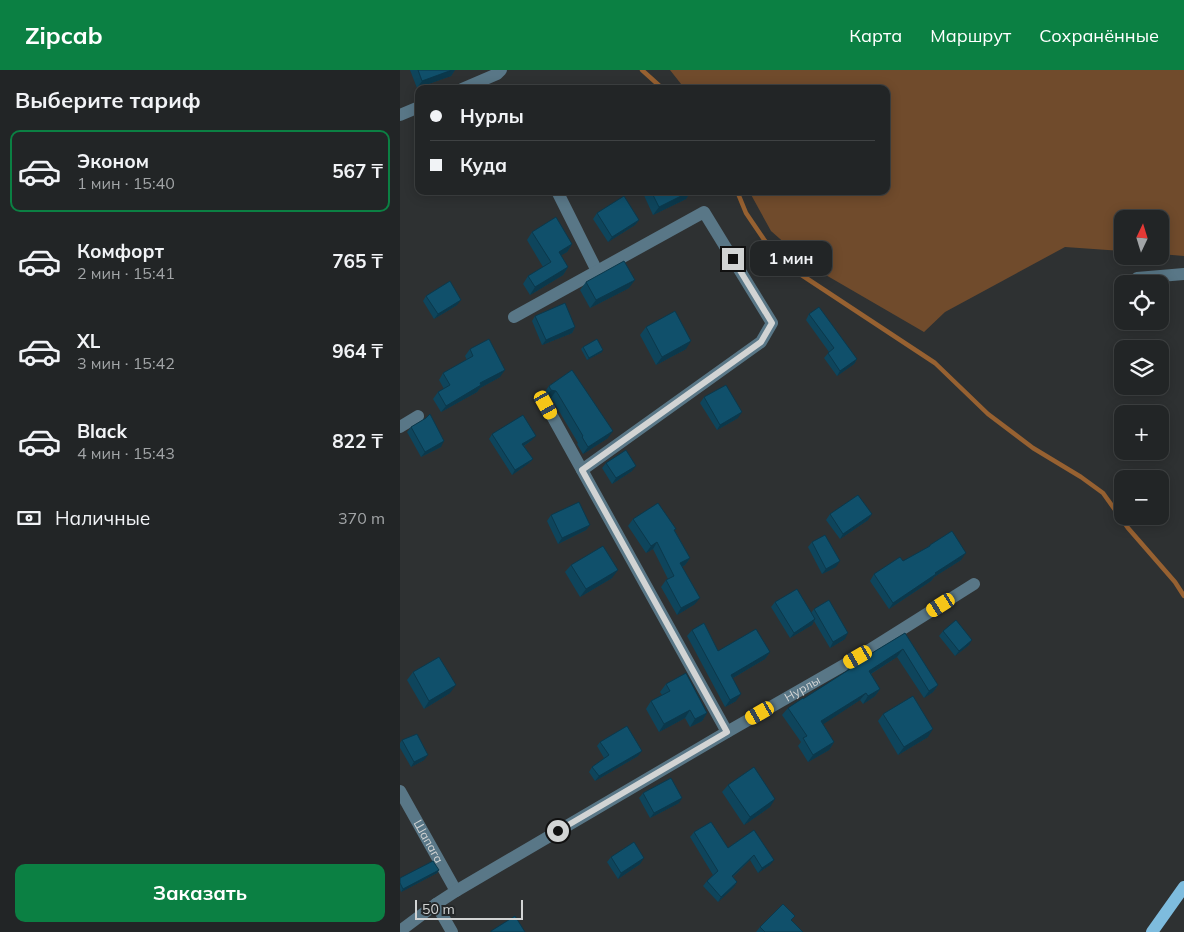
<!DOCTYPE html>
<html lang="ru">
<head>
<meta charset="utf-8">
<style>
	body { margin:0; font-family:Mulish,sans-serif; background:#2a2d2e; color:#f1f3f6; height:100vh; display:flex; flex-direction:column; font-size:19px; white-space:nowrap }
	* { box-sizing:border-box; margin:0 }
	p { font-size:16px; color:#a2a5a7 }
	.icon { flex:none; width:28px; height:28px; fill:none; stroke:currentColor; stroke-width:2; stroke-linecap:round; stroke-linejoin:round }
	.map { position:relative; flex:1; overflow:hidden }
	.side { display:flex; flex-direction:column; background:#222526; width:400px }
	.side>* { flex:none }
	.top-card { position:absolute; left:15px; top:15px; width:475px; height:110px; border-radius:10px; box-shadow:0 2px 12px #0003,0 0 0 1px #3f4243; display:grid; align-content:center; height:110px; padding:0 15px; background:#222526 }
	.needle { width:32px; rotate:4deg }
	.fabs { position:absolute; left:714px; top:140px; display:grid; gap:10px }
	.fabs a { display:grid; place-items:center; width:55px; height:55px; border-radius:10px; background:#222526; box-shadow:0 2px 12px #0003,0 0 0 1px #3f4243; font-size:25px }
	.scale { position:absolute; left:15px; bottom:12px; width:108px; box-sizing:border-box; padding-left:5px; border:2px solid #d2d4d4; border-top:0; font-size:14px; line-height:18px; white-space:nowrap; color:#d2d4d4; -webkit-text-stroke:4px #242728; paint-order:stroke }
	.end { position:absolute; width:22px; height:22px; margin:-11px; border:6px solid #d2d4d4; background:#111; box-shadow:0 0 0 2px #111 }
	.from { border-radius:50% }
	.bubble { position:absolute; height:35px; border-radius:10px; background:#222526; box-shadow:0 2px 12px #0003,0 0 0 1px #3f4243; font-size:16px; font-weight:700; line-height:35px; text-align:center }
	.car { position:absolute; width:15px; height:30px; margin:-15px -8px; border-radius:6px; box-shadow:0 0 4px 1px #0007; background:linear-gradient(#f5c518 24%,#345 0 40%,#f5c518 0 76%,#345 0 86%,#f5c518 0) }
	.top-card b { display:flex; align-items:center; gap:18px; height:48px; font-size:19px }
	.top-card b+b { border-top:1px solid #3f4243 }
	.top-card i { width:12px; height:12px; background:#f1f3f6 }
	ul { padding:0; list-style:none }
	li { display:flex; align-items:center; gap:15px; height:82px; margin:0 10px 8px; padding:0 5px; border:2px solid transparent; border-radius:10px }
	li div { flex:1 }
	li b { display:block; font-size:19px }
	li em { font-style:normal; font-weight:700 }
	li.active { border-color:#0b8043 }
	li>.icon { width:45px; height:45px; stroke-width:1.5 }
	h2 { padding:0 15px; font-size:22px; line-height:60px }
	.pay { display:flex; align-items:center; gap:12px; height:55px; padding:0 15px; font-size:19px }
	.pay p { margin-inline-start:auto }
	.cta { display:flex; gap:10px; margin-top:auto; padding:10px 15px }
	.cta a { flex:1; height:58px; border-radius:10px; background:#0b8043; color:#fff; font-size:20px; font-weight:700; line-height:58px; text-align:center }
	header { display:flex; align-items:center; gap:30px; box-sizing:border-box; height:70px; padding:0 25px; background:#0b8043; color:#fff }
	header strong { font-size:24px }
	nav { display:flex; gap:28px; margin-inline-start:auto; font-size:18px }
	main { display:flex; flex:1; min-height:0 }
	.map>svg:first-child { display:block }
	.green { fill:#704b2c }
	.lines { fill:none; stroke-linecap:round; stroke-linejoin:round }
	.stream { stroke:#976131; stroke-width:4.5 }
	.minor { stroke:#597787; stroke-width:12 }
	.major { stroke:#7ebcde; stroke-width:12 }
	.wall { fill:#0e455c }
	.shaded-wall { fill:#0b384b }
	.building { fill:#10506b; stroke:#0b384b }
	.route { stroke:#d2d4d4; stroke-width:6 }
	.labels { text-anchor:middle; stroke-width:4; stroke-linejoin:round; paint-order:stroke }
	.street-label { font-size:12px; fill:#d2d4d4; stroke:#242728 }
</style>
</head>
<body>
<header>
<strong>Zipcab</strong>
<nav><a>Карта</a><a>Маршрут</a><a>Сохранённые</a></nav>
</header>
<main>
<section class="side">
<h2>Выберите тариф</h2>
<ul>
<li class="active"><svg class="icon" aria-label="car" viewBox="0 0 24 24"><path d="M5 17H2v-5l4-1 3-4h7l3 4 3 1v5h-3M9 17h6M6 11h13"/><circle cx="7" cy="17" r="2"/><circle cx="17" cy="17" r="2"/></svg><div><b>Эконом</b><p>1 мин · 15:40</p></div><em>567 ₸</em></li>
<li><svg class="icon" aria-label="car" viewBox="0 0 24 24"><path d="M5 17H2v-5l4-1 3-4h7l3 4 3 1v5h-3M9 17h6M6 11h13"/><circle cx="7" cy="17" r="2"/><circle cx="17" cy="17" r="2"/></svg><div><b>Комфорт</b><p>2 мин · 15:41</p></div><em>765 ₸</em></li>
<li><svg class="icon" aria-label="car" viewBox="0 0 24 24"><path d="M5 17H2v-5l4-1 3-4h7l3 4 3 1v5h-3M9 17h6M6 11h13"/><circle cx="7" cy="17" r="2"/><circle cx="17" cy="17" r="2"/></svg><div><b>XL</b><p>3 мин · 15:42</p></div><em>964 ₸</em></li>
<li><svg class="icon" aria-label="car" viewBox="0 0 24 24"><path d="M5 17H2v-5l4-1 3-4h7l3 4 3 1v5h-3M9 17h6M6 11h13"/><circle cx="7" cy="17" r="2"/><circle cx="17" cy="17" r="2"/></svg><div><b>Black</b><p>4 мин · 15:43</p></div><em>822 ₸</em></li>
</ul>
<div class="pay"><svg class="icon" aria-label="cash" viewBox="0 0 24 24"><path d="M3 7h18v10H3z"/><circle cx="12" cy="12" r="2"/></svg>Наличные<p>370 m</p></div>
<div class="cta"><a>Заказать</a></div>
</section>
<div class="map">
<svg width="784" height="862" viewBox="0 0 784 862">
	<rect width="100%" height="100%" fill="#2e3132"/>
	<path class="green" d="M270,0H784V186L760,184V149H722V181L665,177L545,242L524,262L412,197L371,161L349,121H486V19H285Z"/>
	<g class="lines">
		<g class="stream">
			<path d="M242,0L263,19"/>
			<path d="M337,121L346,143L365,171L400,204L535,293L588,344L633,378L681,407L703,423L728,458L775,512L784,526"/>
		</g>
		<g class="minor">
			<path d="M62,19L97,4L101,0"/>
			<path d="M0,45L19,37"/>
			<path d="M157,121L197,201"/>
			<path d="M737,208L784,204"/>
			<path d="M114,247L304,142L372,253L361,272L182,400"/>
			<path d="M146,335L327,662"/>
			<path d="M0,357L18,346"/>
			<path id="s1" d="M0,721L56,821"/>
			<path d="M36,834L52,862"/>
			<path id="s2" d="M0,861L36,834L56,821L327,662L458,587L574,514"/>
		</g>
		<path class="major" d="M752,862L784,817"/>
	</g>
	<g class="wall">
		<path d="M10,0H55L51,6L17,18Z"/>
		<path d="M242,121H291L286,129L253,145Z"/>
		<path d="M197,143L239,150L235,155L208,172L193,149Z"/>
		<path d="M132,162L172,174L167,182L161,185L168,197L163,205L130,225L123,214L128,206L143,197L127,170Z"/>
		<path d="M186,212L229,218L190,238L180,220Z"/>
		<path d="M26,226L57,235L34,249L23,231Z"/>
		<path d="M409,244L457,289L454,294L437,306L424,288L429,282L406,250Z"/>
		<path d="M135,246L175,257L172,263L142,275L132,251Z"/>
		<path d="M246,257L286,279L256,295L240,265Z"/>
		<path d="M183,277L202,282L187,290L181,279Z"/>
		<path d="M70,279L100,307L80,318L77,322L41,342L33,329L38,322L44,319L39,310L43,303L67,290L65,286Z"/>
		<path d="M172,300L208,368L183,384L177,374L178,373L153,331L151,328L146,327L144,323L149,316Z"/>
		<path d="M304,327L338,348L317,360L300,333Z"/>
		<path d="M11,357L41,377L21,387L7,362Z"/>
		<path d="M92,364L132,370L124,376L133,389L129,393L112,405L89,369Z"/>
		<path d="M206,393L232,401L212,414L202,398Z"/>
		<path d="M430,444L468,450L440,469L426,450Z"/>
		<path d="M151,445L190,455L186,460L158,474L147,451Z"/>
		<path d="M233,449L275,461L290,488L285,495L282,497L295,534L277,545L261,517L266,510L268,509L253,479L246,483L228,456Z"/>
		<path d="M412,472L436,497L422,504L408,477Z"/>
		<path d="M530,475L561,490L534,507L531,511L489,539L470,511L474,504L503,491L528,477Z"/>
		<path d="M171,495L212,508L180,527L165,502Z"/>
		<path d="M375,532L411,543L414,539L445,569L430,578L414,551L412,555L390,568L371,537Z"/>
		<path d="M292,560L318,581L370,582L365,589L333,608L336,631L325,637L287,566Z"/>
		<path d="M543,561L569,575L555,586L539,566Z"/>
		<path d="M505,563L538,615L533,622L524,628L497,587L471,604L480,619L475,626L463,634L460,630L423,654L434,672L429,680L408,692L398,676L401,672L382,645L388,638L403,629L446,602L449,597Z"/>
		<path d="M13,602L50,623L24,639L7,610Z"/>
		<path d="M266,614L307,643L302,651L290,657L285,648L259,662L246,639L251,631L262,625L260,622Z"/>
		<path d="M483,644L528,667L498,685L478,651Z"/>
		<path d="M2,670L24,690L11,697L0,678V673Z"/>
		<path d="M200,672L238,686L195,711L189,702L192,697L204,688L197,676Z"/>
		<path d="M328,715L370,737L344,755L322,722Z"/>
		<path d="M243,723L279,733L250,748L239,728Z"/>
		<path d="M354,760L370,795L358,803L350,790L333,807L337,812L334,817L318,832L303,816L307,811L313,805L290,767L294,762L328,778Z"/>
		<path d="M211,787L240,794L218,809L207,792Z"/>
		<path d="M39,800L37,803L1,822L0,819V808Z"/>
		<path d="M392,851L403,862H356L360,857Z"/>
	</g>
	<g class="shaded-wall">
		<path d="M52,0H55L51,6L17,18L22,11Z"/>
		<path d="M291,121L286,129L253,145L259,137Z"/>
		<path d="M239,150L235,155L208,172L212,167Z"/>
		<path d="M172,174L167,182L153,190L159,182Z"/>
		<path d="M168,197L163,205L130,225L135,217Z"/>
		<path d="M235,210L229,218L190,238L196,230Z"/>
		<path d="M61,230L57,235L34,249L38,244Z"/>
		<path d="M175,257L172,263L142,275L146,270Z"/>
		<path d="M291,271L286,279L256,295L262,287Z"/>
		<path d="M203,280L202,282L187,290L189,288Z"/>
		<path d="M457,289L454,294L437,306L440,301Z"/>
		<path d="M105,300L100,307L80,318L77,322L41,342L46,336L80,313Z"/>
		<path d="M151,320L156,321L151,328L146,327Z"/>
		<path d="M342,342L338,348L317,360L320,355Z"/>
		<path d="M213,361L208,368L183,384L188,377Z"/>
		<path d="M136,366L132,370L119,379L122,374Z"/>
		<path d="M44,371L41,377L21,387L25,382Z"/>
		<path d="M133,389L129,393L112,405L115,400Z"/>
		<path d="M236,396L232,401L212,414L216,408Z"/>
		<path d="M472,444L468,450L440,469L443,464Z"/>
		<path d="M190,455L186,460L158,474L162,468Z"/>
		<path d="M257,472L253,479L246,483L251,476Z"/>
		<path d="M566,483L561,490L534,507L531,511L489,539L493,533L535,503Z"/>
		<path d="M290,488L285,495L276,500L280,493Z"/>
		<path d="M440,491L436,497L422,504L426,499Z"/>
		<path d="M218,500L212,508L180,527L186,519Z"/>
		<path d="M300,528L295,534L277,545L281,538Z"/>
		<path d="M415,549L412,555L390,568L394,563Z"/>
		<path d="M448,563L445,569L430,578L433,572Z"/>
		<path d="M572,570L569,575L555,586L559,581Z"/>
		<path d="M503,579L497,587L464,608L469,601Z"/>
		<path d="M370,582L365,589L326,612L331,605Z"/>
		<path d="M56,615L50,623L24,639L29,631Z"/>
		<path d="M538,615L533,622L524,628L529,621Z"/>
		<path d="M480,619L475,626L463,634L468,626Z"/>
		<path d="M466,623L460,630L416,659L421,651Z"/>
		<path d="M341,624L336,631L325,637L330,630Z"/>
		<path d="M290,640L285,648L259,662L264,654Z"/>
		<path d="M307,643L302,651L290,657L295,649Z"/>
		<path d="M533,659L528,667L498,685L504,677Z"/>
		<path d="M434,672L429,680L408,692L413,685Z"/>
		<path d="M242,681L238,686L195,711L199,706Z"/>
		<path d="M28,685L24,690L11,697L14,692Z"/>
		<path d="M282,728L279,733L250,748L254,743Z"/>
		<path d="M375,729L370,737L344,755L350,747Z"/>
		<path d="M354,785L350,790L328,811L332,806Z"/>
		<path d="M244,788L240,794L218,809L221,803Z"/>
		<path d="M374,790L370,795L358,803L362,798Z"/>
		<path d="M39,800L37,803L1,822L3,819Z"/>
		<path d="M337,812L334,817L318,832L321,827Z"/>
	</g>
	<g class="building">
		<path d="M18,0H52L22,11Z"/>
		<path d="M251,121H291L259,137Z"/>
		<path d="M224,126L239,150L212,167L197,143Z"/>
		<path d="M156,147L172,174L159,182L168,197L135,217L128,206L151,192L132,162Z"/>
		<path d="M224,191L235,210L196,230L186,212Z"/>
		<path d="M50,211L61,230L38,244L26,226Z"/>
		<path d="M165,233L175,257L146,270L135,246Z"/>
		<path d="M419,237L457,289L440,301L428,283L434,278L409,244Z"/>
		<path d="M275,241L291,271L262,287L246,257Z"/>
		<path d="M89,269L105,300L80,313L81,315L46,336L38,322L50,315L43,303L73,286L70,279Z"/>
		<path d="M197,269L203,280L189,288L183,277Z"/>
		<path d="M172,300L213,361L188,377L182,367L183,366L158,324L156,321L151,320L149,316Z"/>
		<path d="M326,315L342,342L320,355L304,327Z"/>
		<path d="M30,344L44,371L25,382L11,357L26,348Z"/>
		<path d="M123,345L136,366L122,374L133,389L115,400L92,364Z"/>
		<path d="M226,380L236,396L216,408L206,393Z"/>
		<path d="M458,425L472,444L443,464L430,444Z"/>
		<path d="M179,432L190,455L162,468L151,445Z"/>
		<path d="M258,433L276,459L274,460L290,488L280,493L300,528L281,538L266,510L274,506L257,472L251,476L233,449Z"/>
		<path d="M552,461L566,483L535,503L536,504L493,533L474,504L500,487L503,491L530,476V475Z"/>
		<path d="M425,465L440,491L426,499L412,472Z"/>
		<path d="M203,476L218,500L186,519L171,495Z"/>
		<path d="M397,519L415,549L394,563L375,532Z"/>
		<path d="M429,530L448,563L433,572L414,539Z"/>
		<path d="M556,550L572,570L559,581L543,561Z"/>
		<path d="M304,553L318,581L356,559L370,582L331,605L341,624L330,630L292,560Z"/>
		<path d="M505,563L538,615L529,621L503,579L469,601L480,619L468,626L466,623L421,651L434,672L413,685L403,668L407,666L388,638L403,628V629L450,599L449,597Z"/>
		<path d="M39,587L56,615L29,631L13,602Z"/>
		<path d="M286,603L307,643L295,649L290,640L264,654L251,631L270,621L266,614Z"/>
		<path d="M513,626L533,659L504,677L483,644Z"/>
		<path d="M227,656L242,681L199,706L192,697L209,685L200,672Z"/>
		<path d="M17,664L28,685L14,692L2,670Z"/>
		<path d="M354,697L375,729L350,747L328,715Z"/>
		<path d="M271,708L282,728L254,743L243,723Z"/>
		<path d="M311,752L328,778L354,760L374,790L362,798L354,785L332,806L337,812L321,827L307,811L318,801L294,762Z"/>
		<path d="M234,772L244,788L221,803L211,787Z"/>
		<path d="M33,791L39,800L3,819L0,813V808Z"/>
		<path d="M383,834L395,846L391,850L403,862H365L360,857Z"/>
		<path d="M115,846L125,862H91V861Z"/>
	</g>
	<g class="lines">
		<path class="route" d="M158,761L327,662L182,400L361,272L372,253L333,189"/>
	</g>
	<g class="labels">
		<g class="street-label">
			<text dy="4" stroke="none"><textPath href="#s2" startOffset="470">Нурлы</textPath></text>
			<text dy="4" stroke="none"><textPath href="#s1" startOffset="58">Шапага</textPath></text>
		</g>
	</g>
</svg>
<div class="fabs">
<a><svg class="needle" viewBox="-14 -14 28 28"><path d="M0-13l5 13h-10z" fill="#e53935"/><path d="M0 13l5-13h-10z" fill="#a2a5a7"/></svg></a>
<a><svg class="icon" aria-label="locate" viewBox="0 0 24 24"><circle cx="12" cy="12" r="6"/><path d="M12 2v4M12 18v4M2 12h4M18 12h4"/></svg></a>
<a><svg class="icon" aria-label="layers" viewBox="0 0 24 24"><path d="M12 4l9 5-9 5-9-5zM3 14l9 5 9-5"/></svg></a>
<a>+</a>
<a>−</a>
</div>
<div class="scale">50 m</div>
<i class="end from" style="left:158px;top:761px"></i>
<i class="end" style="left:333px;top:189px"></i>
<div class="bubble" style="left:350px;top:171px;width:82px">1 мин</div>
<i class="car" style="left:146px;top:335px;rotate:151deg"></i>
<i class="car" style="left:541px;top:535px;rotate:238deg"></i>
<i class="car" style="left:458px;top:587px;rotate:240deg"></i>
<i class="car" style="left:360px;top:643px;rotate:240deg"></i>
<div class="top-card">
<b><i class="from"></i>Нурлы</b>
<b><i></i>Куда</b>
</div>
</div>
</main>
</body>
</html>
